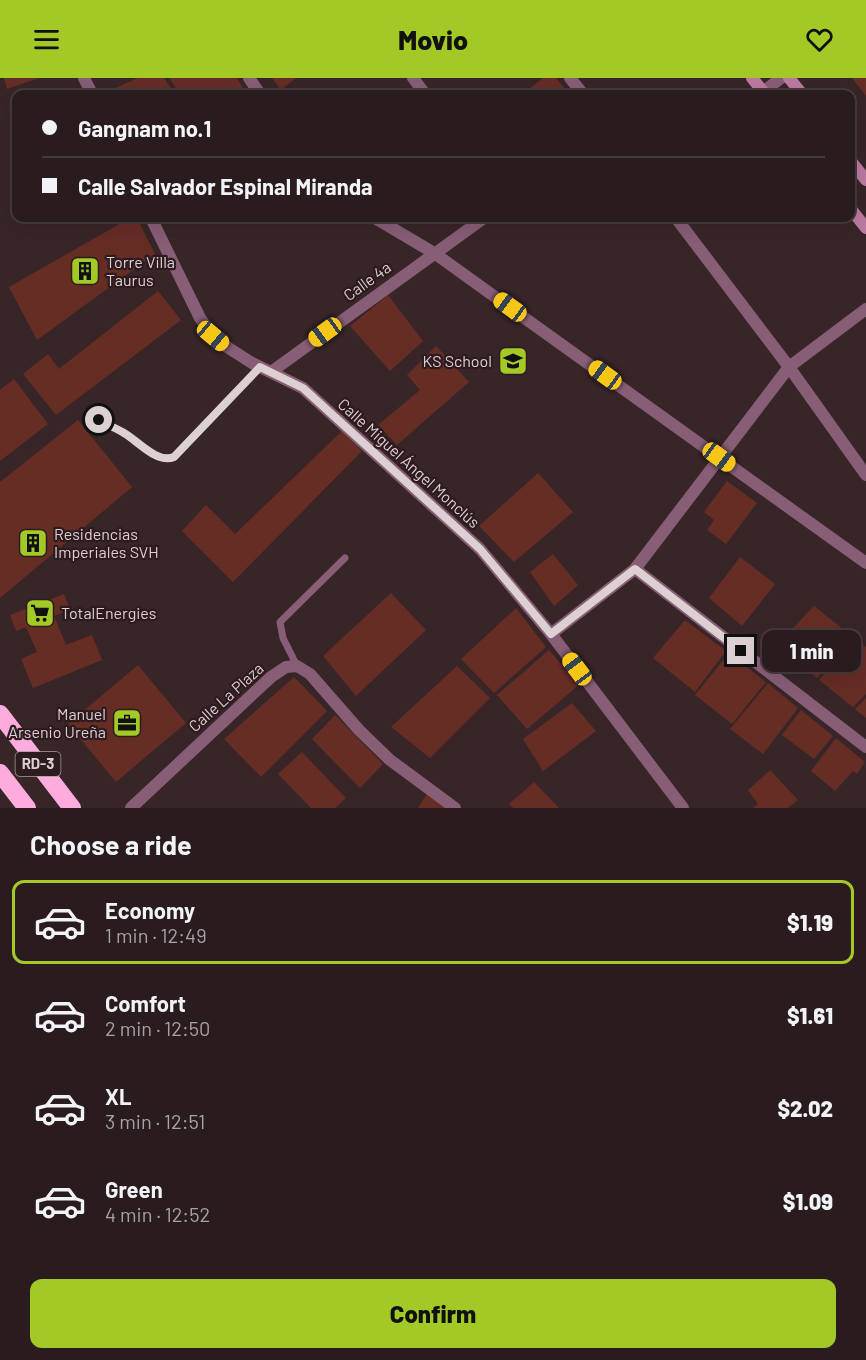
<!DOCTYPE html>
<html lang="en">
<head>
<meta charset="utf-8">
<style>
	body { margin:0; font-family:Barlow,sans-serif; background:#322527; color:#f1f3f6; height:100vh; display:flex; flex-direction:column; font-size:22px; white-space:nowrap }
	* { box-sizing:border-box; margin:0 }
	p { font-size:20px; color:#a5a1a4 }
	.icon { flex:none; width:33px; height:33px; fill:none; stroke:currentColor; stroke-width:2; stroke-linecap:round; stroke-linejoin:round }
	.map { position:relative; height:730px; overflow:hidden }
	.sheet { display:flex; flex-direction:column; background:#2a1c1e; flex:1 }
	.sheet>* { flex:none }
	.guide { position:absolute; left:12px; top:12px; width:843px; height:132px; border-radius:12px; box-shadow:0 6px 24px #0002,0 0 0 2px #463a3c; display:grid; align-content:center; height:132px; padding:0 30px; background:#2a1c1e }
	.end { position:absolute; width:27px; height:27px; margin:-14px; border:8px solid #ddd0d2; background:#111; box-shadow:0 0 0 3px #111 }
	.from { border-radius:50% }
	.bubble { position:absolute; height:42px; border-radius:12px; background:#2a1c1e; box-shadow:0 6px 24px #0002,0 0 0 2px #463a3c; font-size:20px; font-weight:800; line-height:42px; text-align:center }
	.car { position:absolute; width:18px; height:36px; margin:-18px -9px; border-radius:8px; box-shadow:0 0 4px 2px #0007; background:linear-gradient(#f5c518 24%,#345 0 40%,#f5c518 0 76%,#345 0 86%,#f5c518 0) }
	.guide b { display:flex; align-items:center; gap:21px; height:57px; font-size:22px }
	.guide b+b { border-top:2px solid #463a3c }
	.guide i { width:15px; height:15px; background:#f1f3f6 }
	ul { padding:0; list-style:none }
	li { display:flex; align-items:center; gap:18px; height:84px; margin:0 12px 9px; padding:0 18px; border:3px solid transparent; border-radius:12px }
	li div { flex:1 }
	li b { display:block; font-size:22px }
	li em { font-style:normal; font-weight:800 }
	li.on { border-color:#a3c926 }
	li>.icon { width:54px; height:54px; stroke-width:1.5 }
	h2 { padding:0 30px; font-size:27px; line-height:72px }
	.button { display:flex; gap:12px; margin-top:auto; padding:12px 30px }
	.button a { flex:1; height:69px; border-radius:12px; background:#a3c926; color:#111; font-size:24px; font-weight:800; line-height:69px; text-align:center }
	header { display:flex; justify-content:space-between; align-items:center; height:78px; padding:0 30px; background:#a3c926; color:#111; font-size:27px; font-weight:800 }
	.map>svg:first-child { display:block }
	.building { fill:#662d25 }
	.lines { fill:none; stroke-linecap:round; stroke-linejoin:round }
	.lane { stroke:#885e77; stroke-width:7 }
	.street { stroke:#885e77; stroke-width:12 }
	.secondary { stroke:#bc7aa2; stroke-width:12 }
	.highway { stroke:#feabdd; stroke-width:18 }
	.route { stroke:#ddd0d2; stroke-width:8 }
	.labels { text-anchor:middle; stroke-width:4.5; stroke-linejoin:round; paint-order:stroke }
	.shield { fill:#2d1b1f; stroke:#a89a9c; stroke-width:1.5 }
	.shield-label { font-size:15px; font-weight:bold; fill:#ddd0d2 }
	.poi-label { font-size:16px; fill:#ddd0d2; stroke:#2d1b1f; text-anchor:start }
	.street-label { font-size:16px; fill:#ddd0d2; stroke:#2d1b1f }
</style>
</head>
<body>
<header><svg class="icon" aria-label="menu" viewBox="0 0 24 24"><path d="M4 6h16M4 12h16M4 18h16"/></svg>Movio<svg class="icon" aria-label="heart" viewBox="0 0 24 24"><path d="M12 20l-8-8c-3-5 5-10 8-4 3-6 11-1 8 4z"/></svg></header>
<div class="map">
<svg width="866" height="730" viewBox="0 0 866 730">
	<rect width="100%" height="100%" fill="#382528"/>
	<g class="building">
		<path d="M4,0H39L7,11Z"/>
		<path d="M138,0H164L175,16H113L111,12Z"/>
		<path d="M169,0H237L243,10L232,16H180Z"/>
		<path d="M272,0H296L281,12Z"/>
		<path d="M543,0H556L569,16H523Z"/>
		<path d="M852,0H866V18Z"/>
		<path d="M130,140H137L155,176L37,262L9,209Z"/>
		<path d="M158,213L181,242L56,337L23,296L48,276L59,291Z"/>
		<path d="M388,217L423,263L390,293L350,248Z"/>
		<path d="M436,268L469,304L397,367L378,347L420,312L407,297Z"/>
		<path d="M14,301L48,346L0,383V312Z"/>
		<path d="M78,342L132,409L0,520V404Z"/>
		<path d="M342,353L362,373L233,504L182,453L206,427L235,456Z"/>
		<path d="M538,395L573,434L514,484L479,448Z"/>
		<path d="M727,403L757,425L726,466L707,452L714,442L704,434Z"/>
		<path d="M553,476L578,507L554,528L530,494Z"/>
		<path d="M740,479L775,506L742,548L709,520Z"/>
		<path d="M391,515L426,552L356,618L323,578Z"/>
		<path d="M64,516L70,532L54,538L66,567L92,557L102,582L33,610L21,581L37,574L26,549L16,553L10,537Z"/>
		<path d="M814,528L853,559L817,600L777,567Z"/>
		<path d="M516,530L546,569L494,615L461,581Z"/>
		<path d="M685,542L726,573L695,614L653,580Z"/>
		<path d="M855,560L866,569V616L853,629L819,602Z"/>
		<path d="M549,572L579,607L527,651L497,617Z"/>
		<path d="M729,575L766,604L732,646L695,617Z"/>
		<path d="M138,587L186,645L116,704L68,646Z"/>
		<path d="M457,588L490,620L430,680L391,649Z"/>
		<path d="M294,599L327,633L261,699L224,661Z"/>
		<path d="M768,605L798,630L763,676L730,651Z"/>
		<path d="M866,620V640L855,631Z"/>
		<path d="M572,625L596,653L543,693L523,661Z"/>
		<path d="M801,632L833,658L814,681L782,657Z"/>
		<path d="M335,637L383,686L360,710L312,661Z"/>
		<path d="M836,660L865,684L857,696L853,693L835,713L811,693Z"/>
		<path d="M302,674L346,720L335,730H311L278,696Z"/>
		<path d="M770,692L798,722L788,730H753L758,726L748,712Z"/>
		<path d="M534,704L559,730H513L509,726Z"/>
		<path d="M427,716L446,730H418Z"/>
	</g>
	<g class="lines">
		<g class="lane">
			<path d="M99,342C107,347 116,350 124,355C138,363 156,386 174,379L260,289"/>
			<path d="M297,588L283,560L280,544L345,480"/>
		</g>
		<g class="street">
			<path d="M84,0L92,16"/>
			<path d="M249,0L260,16"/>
			<path d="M413,0L425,16"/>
			<path d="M570,0L583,16"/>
			<path d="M763,14L781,0"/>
			<path d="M151,140L200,240L213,258L227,269L252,285L303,310L480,471L551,556L683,730"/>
			<path d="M375,140L434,175L866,485"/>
			<path d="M676,140L789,289L866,397"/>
			<path d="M271,294L484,140"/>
			<path d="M635,491L866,669"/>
			<path d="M551,556L635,491L789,289L866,231"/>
			<path d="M131,730L271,599L286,589L297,588L310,596L359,652L390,682L455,730"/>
		</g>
		<g class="secondary">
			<path d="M752,0L765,16"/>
			<path d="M789,0L802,16"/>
			<path d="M850,82L866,102"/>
			<path d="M850,130L866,150"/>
		</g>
		<g class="highway">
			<path d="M0,636L72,730"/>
			<path d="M0,695L27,730"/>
		</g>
	</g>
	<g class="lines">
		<path class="route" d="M99,342C107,347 116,350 124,355C138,363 157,386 174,379L260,289L303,310L480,471L551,556L635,491L741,573"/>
	</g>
	<defs>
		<g id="building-square" transform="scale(1.5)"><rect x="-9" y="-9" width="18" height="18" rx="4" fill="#a3c926" stroke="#2d1b1f"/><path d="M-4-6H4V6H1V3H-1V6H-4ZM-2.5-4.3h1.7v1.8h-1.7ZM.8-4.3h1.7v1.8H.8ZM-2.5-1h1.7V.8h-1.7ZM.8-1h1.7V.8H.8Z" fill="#111"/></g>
		<g id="school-square" transform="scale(1.5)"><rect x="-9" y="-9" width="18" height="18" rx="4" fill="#a3c926" stroke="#2d1b1f"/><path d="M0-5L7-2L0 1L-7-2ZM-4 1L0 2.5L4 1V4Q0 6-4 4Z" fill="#111"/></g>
		<g id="supermarket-square" transform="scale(1.5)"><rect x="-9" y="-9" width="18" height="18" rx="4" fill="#a3c926" stroke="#2d1b1f"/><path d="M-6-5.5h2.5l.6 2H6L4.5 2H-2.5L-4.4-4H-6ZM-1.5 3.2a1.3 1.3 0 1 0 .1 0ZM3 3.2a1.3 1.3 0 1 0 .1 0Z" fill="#111"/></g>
		<g id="office-square" transform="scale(1.5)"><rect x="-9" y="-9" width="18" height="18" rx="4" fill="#a3c926" stroke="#2d1b1f"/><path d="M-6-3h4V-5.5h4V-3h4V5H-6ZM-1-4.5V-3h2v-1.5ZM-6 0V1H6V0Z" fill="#111"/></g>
	</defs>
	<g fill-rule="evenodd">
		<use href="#building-square" x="85" y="193"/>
		<use href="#school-square" x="513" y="283"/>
		<use href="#building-square" x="33" y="465"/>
		<use href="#supermarket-square" x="40" y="535"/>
		<use href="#office-square" x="127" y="645"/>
	</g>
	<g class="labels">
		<rect class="shield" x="15.5" y="674" width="45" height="24" rx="4.5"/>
		<g class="shield-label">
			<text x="38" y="691">RD-3</text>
		</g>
		<g class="poi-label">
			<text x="106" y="190">Torre Villa<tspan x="106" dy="18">Taurus</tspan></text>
			<text x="492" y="289" text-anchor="end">KS School</text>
			<text x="54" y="462">Residencias<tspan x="54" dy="18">Imperiales SVH</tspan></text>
			<text x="61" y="541">TotalEnergies</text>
			<text x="106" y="642" text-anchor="end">Manuel<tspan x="106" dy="18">Arsenio Ureña</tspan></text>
		</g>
		<g class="street-label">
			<text transform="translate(367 203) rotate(-36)" y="6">Calle 4a</text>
			<text transform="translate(409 385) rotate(42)" y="6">Calle Miguel Ángel Monclús</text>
			<text transform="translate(226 619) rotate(-42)" y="6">Calle La Plaza</text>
		</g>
	</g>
</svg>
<i class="end from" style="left:99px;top:342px"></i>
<i class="end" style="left:741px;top:573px"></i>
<div class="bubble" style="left:762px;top:552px;width:99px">1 min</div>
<i class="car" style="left:510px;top:229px;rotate:306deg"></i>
<i class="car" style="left:325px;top:254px;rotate:234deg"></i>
<i class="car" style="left:213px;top:258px;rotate:130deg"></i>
<i class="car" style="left:605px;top:297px;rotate:306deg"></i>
<i class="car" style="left:719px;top:379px;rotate:126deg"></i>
<i class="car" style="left:577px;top:591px;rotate:323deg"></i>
<div class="guide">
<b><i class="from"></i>Gangnam no.1</b>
<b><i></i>Calle Salvador Espinal Miranda</b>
</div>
</div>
<section class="sheet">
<h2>Choose a ride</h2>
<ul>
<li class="on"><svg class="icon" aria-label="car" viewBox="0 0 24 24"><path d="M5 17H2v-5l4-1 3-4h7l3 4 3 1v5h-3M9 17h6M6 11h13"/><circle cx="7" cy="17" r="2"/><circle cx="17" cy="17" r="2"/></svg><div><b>Economy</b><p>1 min · 12:49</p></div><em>$1.19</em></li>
<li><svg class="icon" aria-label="car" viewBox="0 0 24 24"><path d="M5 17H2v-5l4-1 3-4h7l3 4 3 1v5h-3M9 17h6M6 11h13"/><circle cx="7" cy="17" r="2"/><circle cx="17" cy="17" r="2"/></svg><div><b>Comfort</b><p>2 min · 12:50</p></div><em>$1.61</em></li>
<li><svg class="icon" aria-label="car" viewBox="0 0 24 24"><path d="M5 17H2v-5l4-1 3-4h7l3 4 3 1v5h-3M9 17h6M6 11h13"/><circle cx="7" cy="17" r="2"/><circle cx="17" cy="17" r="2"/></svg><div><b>XL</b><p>3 min · 12:51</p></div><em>$2.02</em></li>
<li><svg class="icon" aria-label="car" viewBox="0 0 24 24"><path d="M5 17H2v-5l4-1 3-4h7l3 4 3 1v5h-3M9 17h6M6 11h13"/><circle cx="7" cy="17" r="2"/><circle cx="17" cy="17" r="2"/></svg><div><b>Green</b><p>4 min · 12:52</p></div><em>$1.09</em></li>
</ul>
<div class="button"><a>Confirm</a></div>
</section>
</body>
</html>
